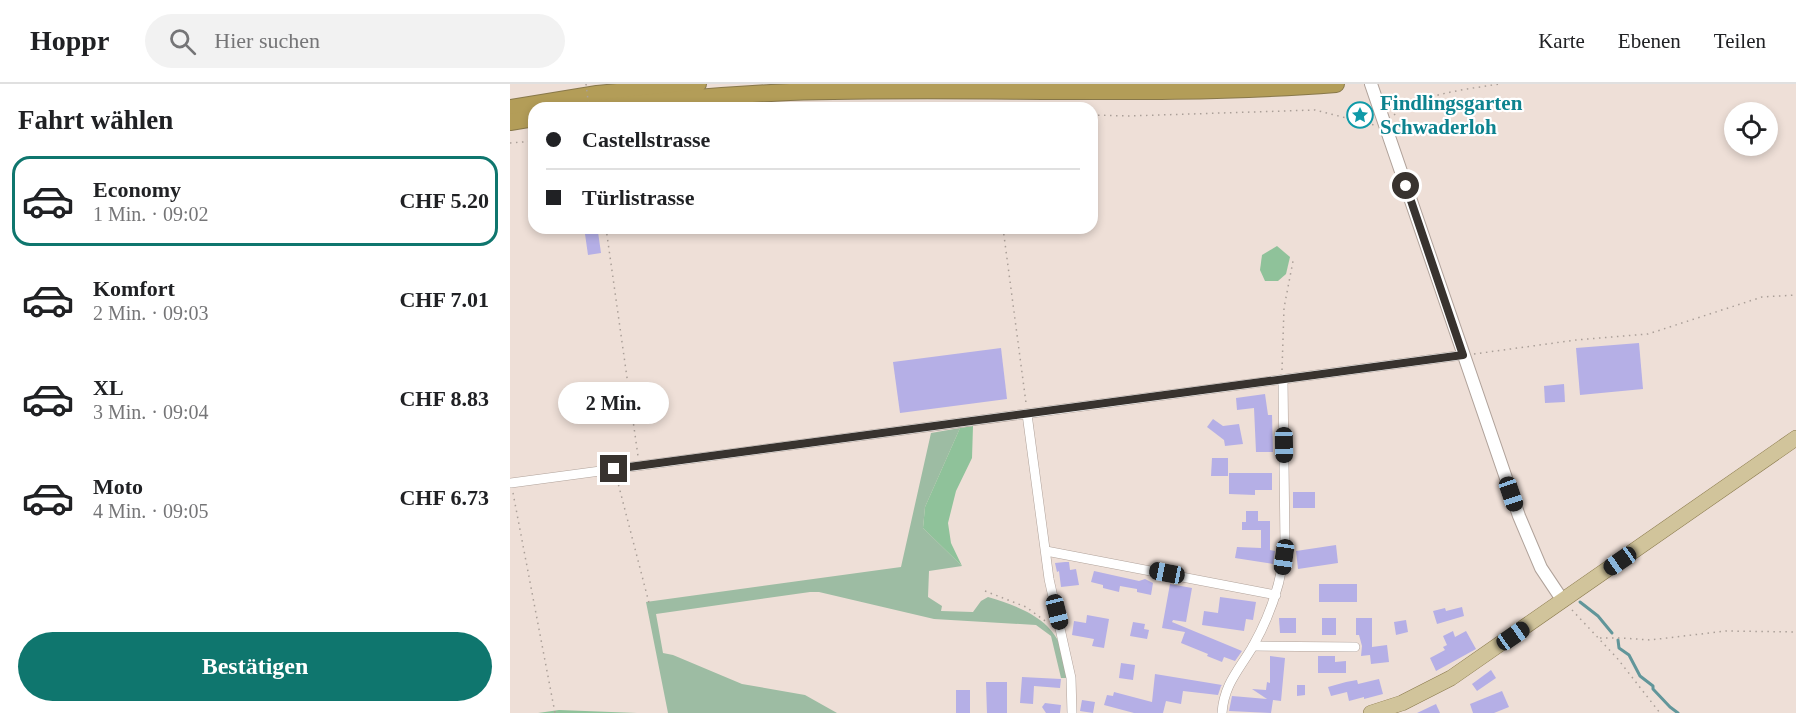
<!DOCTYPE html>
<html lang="de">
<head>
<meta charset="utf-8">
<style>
	body { margin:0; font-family:Georgia,serif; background:#f2f2f2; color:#202124; height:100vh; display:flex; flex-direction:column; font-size:22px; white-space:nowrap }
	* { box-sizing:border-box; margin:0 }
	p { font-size:20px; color:#757577 }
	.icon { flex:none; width:33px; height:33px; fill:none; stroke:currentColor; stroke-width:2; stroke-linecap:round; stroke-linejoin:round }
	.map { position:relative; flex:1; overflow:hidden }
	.panel { display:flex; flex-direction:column; background:#fff; width:510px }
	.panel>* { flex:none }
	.banner { position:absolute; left:18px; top:18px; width:570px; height:132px; border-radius:18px; box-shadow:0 3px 9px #0003; display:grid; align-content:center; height:132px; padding:0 18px; background:#fff }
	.buttons { position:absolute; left:1214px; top:18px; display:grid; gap:12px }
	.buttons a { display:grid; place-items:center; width:54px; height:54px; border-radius:50%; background:#fff; box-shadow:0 3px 9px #0003; font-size:30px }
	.end { position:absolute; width:27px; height:27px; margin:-14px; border:8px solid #38332f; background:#fff; box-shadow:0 0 0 3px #fff }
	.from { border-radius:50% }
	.bubble { position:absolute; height:42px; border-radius:21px; background:#fff; box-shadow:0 3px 9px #0003; font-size:20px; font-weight:600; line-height:42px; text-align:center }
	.car { position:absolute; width:18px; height:36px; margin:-18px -9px; border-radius:8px; box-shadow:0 0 4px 2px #0007; background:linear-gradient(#222 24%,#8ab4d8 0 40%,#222 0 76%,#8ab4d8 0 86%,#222 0) }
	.banner b { display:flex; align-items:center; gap:21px; height:57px; font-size:22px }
	.banner b+b { border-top:2px solid #e0e0e0 }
	.banner i { width:15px; height:15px; background:#202124 }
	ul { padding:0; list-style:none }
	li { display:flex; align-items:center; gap:18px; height:90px; margin:0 12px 9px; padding:0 6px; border:3px solid transparent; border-radius:18px }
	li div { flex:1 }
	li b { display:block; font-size:22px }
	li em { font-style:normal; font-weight:600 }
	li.on { border-color:#0f766e }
	li>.icon { width:54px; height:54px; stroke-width:1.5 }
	h2 { padding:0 18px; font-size:27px; line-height:72px }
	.action { display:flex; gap:12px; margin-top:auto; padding:12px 18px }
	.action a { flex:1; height:69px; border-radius:36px; background:#0f766e; color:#fff; font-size:24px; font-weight:600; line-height:69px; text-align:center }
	header { display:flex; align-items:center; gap:36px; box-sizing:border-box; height:84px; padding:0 30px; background:#fff; border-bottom:2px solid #e0e0e0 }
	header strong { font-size:28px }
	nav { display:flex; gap:33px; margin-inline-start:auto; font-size:21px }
	.search { width:420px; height:54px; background:#f2f2f2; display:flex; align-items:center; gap:15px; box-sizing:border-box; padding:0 21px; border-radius:33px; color:#757577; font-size:22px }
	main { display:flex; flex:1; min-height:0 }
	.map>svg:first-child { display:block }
	.green { fill:#9dbca3 }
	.forest { fill:#8fc29a }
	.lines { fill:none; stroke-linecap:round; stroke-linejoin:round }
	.stream { stroke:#61969a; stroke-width:3 }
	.building { fill:#b5afe6 }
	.minor-casing { stroke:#b0a29a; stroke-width:10 }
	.tertiary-casing { stroke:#b0a29a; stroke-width:14 }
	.primary-casing { stroke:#88784a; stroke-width:16 }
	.motorway-casing { stroke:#88784a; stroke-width:18 }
	.path { stroke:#aa9f98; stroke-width:1.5; stroke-dasharray:1.5 4.5; stroke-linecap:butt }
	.minor { stroke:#fff; stroke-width:9 }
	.tertiary { stroke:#fff; stroke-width:12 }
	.primary { stroke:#d1c49b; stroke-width:15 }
	.motorway { stroke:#b39d58; stroke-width:16 }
	.path-bridge { stroke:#aa9f98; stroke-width:1.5; stroke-dasharray:1.5 4.5; stroke-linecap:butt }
	.route { stroke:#38332f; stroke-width:8 }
	.labels { text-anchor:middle; stroke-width:4.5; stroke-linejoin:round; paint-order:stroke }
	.culture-label { font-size:21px; font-weight:bold; fill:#0d838f; stroke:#fff; text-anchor:start }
</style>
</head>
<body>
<header>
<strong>Hoppr</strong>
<div class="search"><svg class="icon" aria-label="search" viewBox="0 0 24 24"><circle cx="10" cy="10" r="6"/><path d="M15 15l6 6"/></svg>Hier suchen</div>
<nav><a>Karte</a><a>Ebenen</a><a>Teilen</a></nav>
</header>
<main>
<section class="panel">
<h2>Fahrt wählen</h2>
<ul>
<li class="on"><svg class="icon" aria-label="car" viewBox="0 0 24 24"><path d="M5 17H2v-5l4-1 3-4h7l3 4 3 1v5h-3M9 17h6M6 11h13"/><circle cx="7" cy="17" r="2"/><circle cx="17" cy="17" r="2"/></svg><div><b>Economy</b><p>1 Min. · 09:02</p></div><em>CHF 5.20</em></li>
<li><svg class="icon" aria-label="car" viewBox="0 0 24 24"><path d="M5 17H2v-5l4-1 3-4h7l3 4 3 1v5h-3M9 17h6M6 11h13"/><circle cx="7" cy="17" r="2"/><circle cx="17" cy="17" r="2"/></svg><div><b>Komfort</b><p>2 Min. · 09:03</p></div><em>CHF 7.01</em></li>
<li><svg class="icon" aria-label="car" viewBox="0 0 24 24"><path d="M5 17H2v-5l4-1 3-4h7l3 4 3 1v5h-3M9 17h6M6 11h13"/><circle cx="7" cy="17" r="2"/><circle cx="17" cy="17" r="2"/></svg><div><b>XL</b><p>3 Min. · 09:04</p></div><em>CHF 8.83</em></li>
<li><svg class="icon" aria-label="car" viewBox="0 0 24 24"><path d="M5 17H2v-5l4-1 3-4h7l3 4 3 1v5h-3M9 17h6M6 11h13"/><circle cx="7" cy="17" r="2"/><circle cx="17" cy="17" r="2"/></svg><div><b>Moto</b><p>4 Min. · 09:05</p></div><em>CHF 6.73</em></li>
</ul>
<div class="action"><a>Bestätigen</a></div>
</section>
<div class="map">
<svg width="1286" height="629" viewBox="0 0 1286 629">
	<rect width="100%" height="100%" fill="#eedfd7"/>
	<path class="green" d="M450,344L415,423L413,444L452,482L419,487L418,513L432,522L431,527L463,528L471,517L478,513C508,522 542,534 552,566C555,574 555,585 557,594H551L541,552L526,541L424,535L309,508H300L146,530L153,569L163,571L232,600L295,611L327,629H158L136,518L391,483L421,349Z"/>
	<g class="forest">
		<path d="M767,162L780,173L776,190L768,197H755L750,186L752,171Z"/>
		<path d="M463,342L462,374L446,407L438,439L441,459L452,482L413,444L415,423L450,344Z"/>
		<path d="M49,626L127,629H28Z"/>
	</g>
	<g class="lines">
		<g class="stream">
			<path d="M1070,518L1088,532L1102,549"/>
			<path d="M1108,556L1109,564L1119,571L1130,592L1143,602V605L1160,623L1168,629"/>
		</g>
	</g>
	<g class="building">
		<path d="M88,148L91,169L78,171L75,150Z"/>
		<path d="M1129,259L1133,305L1070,311L1066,264Z"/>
		<path d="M491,264L497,315L390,329L383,278Z"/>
		<path d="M1054,300L1055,318L1035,319L1034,302Z"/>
		<path d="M755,310L758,331H762L763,368H746L744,324L727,326L726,314Z"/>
		<path d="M703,335L713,342L729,340L733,360L715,362L714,356L697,343Z"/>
		<path d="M702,374H718V392H701Z"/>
		<path d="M719,389H762V406H745V411L719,410Z"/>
		<rect x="783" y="408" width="22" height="16"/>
		<path d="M736,427H748V437H760V466L765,467L763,480L725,474L727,463L751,464V446H732V438H736Z"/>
		<path d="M826,461L828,479L788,485L786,467Z"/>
		<path d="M555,478H559L560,486L566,485L569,501L551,503L549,487L547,488L545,479Z"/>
		<path d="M584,487L629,497L635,495L643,499L641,511L627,508V505L610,502L609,508L593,504V501L581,498Z"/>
		<path d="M660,500L682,504L676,538L663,536L662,538L732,567L725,577L714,573L712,578L697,572L698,570L671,559L675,548L652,544Z"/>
		<rect x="809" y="500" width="38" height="18"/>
		<path d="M710,513L746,518L743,536L736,535L734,547L692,541L694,527L708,529Z"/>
		<path d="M952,523L954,532L927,540L923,527L935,524L936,527Z"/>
		<path d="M577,531L599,535L594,564L582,562L584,555L562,551L564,537L576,539Z"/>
		<path d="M769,534H786V549H770Z"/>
		<rect x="812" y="534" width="14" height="17"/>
		<path d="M846,534H862V563L877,561L879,578L861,580L860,571L851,572L852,562L849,551H846Z"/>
		<path d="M896,536L898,548L886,551L884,538Z"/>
		<path d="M623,538L635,540L634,545L639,546L637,555L620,552Z"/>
		<path d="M943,547L945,553L956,547L966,565L926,587L920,574L935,566L933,563L937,561L933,552Z"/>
		<path d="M760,572L775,574L771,617L763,616L761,629L719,627L722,612L757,615L742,605L756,606L757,598L760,599Z"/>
		<path d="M808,572H825V578L836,577V589H808Z"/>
		<path d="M611,579L625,581L623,596L609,594Z"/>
		<path d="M981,586L986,594L967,607L962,600Z"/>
		<path d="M645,590L712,601L711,602L708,611L673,607L671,620L656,617L653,629H624L594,621L597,611L603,612L604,608L642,618Z"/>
		<path d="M512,593L551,595L550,604L524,602L523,620L510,619Z"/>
		<path d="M869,595L873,610L854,615V613L839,617L837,608L821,612L818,603L836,598L847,596L848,600Z"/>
		<path d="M476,598H497V629H477Z"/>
		<path d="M787,601H795V611L787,612Z"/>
		<rect x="446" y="606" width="14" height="23"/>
		<path d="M992,607L999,623L984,629H963L960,620Z"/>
		<path d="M572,616L585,618L583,629L570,627Z"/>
		<path d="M535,619L551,621L550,629H536L532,623Z"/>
		<path d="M926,620L930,629H907Z"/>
	</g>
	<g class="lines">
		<g class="minor-casing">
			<g id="minor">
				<path d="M517,330L539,495L561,594L562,629"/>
				<path d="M1,399L953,271"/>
				<path d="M536,467L766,511"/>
				<path d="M743,562L845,563"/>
				<path d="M712,629C714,600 729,586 743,562C761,530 772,497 775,461L773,295"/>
			</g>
		</g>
		<g class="tertiary-casing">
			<path id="tertiary" d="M861,0L1009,432L1031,484L1053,517"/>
		</g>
		<g class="primary-casing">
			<path id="primary" d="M861,629L892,619L941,594L1286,354"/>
		</g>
		<g class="motorway-casing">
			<g id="motorway">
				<path d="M0,24L87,10L188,0"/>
				<path d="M90,24C153,16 217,11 280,8C462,2 644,14 826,0"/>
				<path d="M0,38L24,34"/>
			</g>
		</g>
		<g class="path">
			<path d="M582,31L618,32L805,26L864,41"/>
			<path d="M884,31C914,9 953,6 989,0"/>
			<path d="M0,59L24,57"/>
			<path d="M96,144L128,372"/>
			<path d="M493,144L516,319"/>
			<path d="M964,270L1066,256L1138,250L1252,213L1286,211"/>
			<path d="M772,286L774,224L783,177"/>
			<path d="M107,395L139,519"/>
			<path d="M3,409L45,629"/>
			<path d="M475,507L516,523L538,539"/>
			<path d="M1062,526L1107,574L1150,629"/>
			<path d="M1090,554H1112L1140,556L1216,547L1286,548"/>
		</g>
		<use href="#minor" class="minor"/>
		<use href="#tertiary" class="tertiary"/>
		<use href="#primary" class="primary"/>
		<use href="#motorway" class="motorway"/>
		<path class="path-bridge" d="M76,0L79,24"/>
	</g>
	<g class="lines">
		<path class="route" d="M104,385L953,271L896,102"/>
	</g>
	<defs>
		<g id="sight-ring" transform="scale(1.35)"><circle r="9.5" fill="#fff" stroke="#0f9aa8" stroke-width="1.5"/><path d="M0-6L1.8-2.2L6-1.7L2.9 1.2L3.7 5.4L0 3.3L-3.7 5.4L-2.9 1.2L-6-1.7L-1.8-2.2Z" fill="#0f9aa8"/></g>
	</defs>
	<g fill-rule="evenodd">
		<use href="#sight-ring" x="850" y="31"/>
	</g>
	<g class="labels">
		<g class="culture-label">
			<text x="870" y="26">Findlingsgarten<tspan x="870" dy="24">Schwaderloh</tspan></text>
		</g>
	</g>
</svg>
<div class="buttons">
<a><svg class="icon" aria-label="locate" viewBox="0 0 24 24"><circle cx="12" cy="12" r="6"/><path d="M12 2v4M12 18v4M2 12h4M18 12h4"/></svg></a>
</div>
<i class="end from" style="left:896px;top:102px"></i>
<i class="end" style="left:104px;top:385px"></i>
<div class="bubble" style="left:48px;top:298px;width:111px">2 Min.</div>
<i class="car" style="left:774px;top:361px;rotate:179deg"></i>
<i class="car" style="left:1001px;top:410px;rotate:161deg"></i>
<i class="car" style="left:774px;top:473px;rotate:188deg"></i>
<i class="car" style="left:1110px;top:477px;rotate:235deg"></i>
<i class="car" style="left:657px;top:489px;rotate:281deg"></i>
<i class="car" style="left:547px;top:528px;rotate:166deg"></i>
<i class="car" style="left:1003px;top:552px;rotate:55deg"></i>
<div class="banner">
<b><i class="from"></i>Castellstrasse</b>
<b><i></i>Türlistrasse</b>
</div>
</div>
</main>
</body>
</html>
